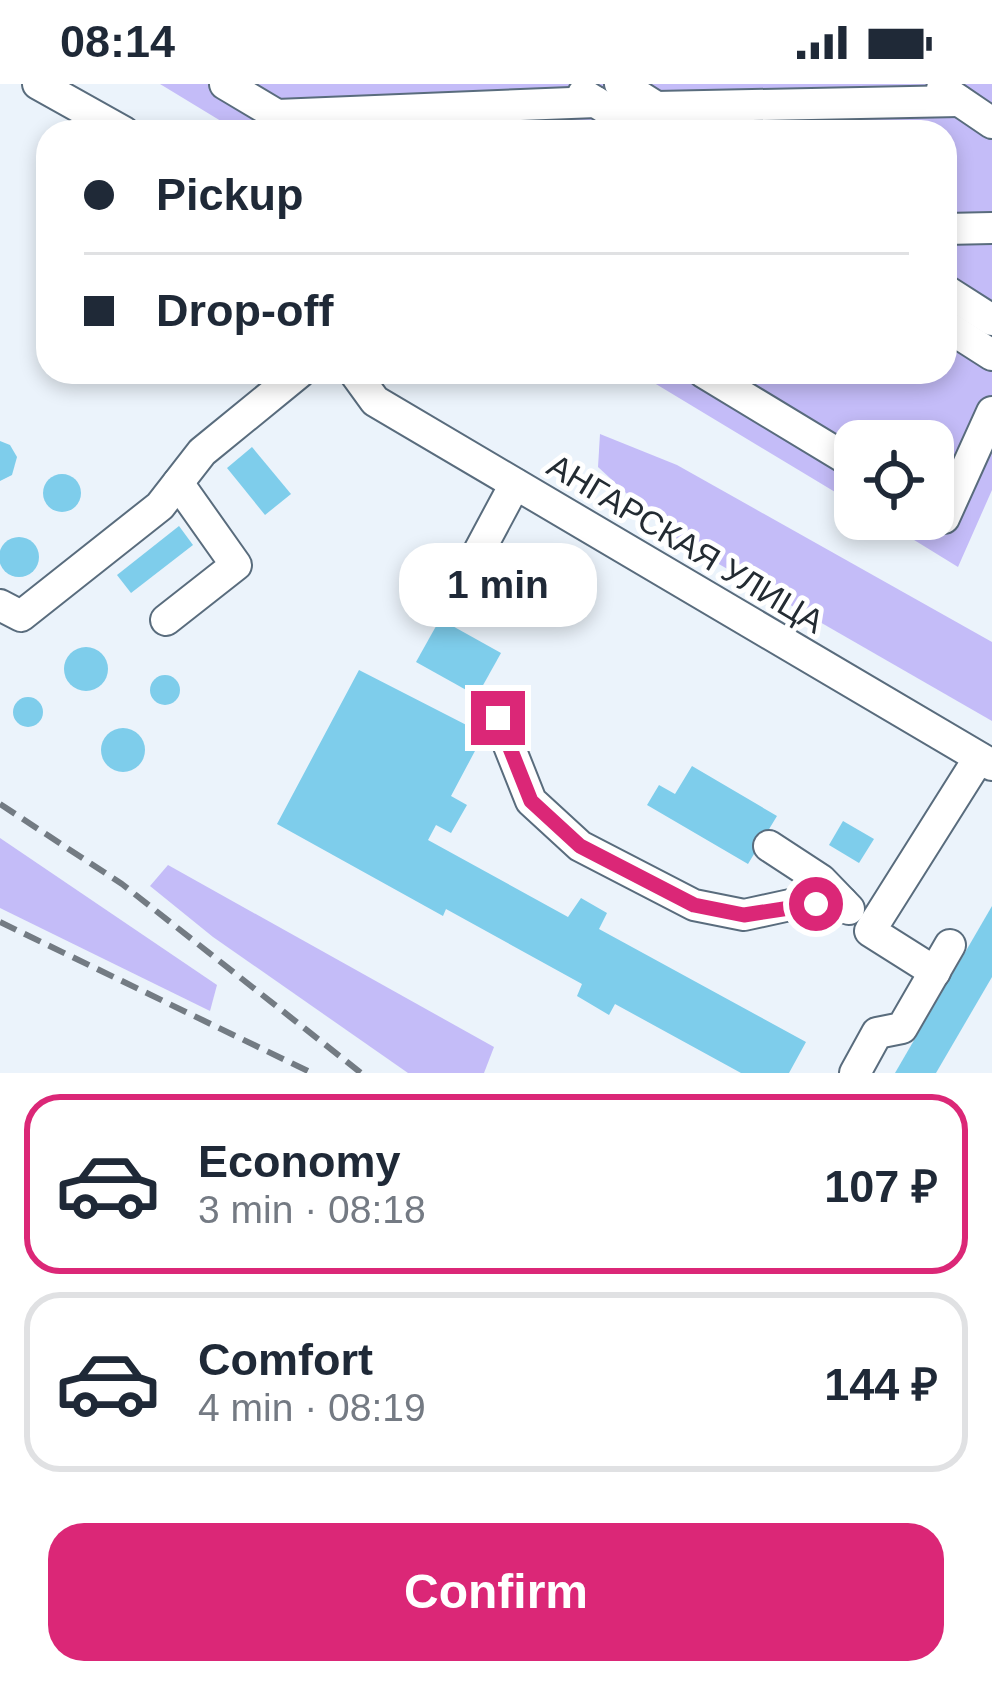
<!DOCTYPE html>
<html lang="en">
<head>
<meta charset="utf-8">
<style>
	body { margin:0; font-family:Arial,sans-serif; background:#f6f6f7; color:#1f2937; height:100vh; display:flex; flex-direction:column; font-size:45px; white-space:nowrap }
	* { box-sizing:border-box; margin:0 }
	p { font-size:39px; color:#747a83 }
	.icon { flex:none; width:66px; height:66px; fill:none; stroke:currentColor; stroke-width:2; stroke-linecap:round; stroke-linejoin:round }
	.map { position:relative; height:989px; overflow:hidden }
	.panel { display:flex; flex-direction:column; background:#fff; flex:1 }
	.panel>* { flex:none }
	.banner { position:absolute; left:36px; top:36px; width:921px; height:264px; border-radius:36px; box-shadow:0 6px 18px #0003; display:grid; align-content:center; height:264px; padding:0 48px; background:#fff }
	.fabs { position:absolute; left:834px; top:336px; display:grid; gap:24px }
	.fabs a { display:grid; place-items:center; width:120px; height:120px; border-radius:24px; background:#fff; box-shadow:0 6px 18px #0003; font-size:60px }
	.end { position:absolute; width:54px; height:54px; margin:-27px; border:15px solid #db2777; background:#fff; box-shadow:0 0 0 6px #fff }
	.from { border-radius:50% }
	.bubble { position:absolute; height:84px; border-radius:36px; background:#fff; box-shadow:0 6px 18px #0003; font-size:39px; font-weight:700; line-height:84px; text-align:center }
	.banner b { display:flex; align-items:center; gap:42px; height:114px; font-size:45px }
	.banner b+b { border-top:3px solid #e0e1e3 }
	.banner i { width:30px; height:30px; background:#1f2937 }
	ul { padding:21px 0 0; list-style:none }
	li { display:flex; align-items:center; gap:36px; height:180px; margin:0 24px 18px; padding:0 24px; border:6px solid #e0e1e3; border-radius:36px }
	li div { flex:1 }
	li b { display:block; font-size:45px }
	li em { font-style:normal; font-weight:700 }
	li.current { border-color:#db2777 }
	li>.icon { width:108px; height:108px; stroke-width:1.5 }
	.button { display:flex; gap:24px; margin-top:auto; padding:24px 48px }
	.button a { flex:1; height:138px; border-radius:36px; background:#db2777; color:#fff; font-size:48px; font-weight:700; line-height:138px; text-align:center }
	.status { display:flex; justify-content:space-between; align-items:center; height:84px; padding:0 60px; background:#fff; direction:ltr }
	.status svg { height:33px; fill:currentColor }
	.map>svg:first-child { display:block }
	.green { fill:#c4bcf8 }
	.building { fill:#7ecdeb }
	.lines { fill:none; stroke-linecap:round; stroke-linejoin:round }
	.minor-casing { stroke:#596c7d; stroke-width:34 }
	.minor { stroke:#fff; stroke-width:30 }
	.rail { stroke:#737b83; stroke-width:6; stroke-dasharray:18 9; stroke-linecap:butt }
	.route { stroke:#db2777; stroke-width:15 }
	.labels { text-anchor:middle; stroke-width:10; stroke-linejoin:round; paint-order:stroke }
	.street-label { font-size:33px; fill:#232b32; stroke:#fff }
</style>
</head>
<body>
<div class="status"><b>08:14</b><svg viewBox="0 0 49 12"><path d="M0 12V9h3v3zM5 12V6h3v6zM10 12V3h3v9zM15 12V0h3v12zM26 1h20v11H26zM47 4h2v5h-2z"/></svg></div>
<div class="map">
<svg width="992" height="989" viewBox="0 0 992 989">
	<rect width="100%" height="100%" fill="#ebf3fb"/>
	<g class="green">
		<path d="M160,0H992V406L958,483L880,435H933V357H855V420L636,288H945V48H239Z"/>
		<path d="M600,350L677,381L992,558V637L677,456L598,383Z"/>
		<path d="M0,754L217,901L210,927L0,824Z"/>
		<path d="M168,781L494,963L484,989H408L213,853L150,802Z"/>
	</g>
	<g class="building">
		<path d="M0,357L10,361L17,373L12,391L0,397Z"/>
		<path d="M252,363L291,410L265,431L227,384Z"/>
		<circle cx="62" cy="409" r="19"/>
		<path d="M179,442L193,461L131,509L117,491Z"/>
		<circle cx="19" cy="473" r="20"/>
		<path d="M440,535L501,569L477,612L416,578Z"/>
		<circle cx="86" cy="585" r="22"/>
		<path d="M359,586L484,650L451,712L467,721L451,749L436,741L428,756L568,833L581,814L607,829L599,845L806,958L789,989H741L615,920L609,931L577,912L582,900L446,825L443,832L277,740Z"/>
		<circle cx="165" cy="606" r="15"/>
		<circle cx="28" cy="628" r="15"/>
		<circle cx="123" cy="666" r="22"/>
		<path d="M692,682L777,732L748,780L647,721L659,701L675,710Z"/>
		<path d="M843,737L874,755L859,779L829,761Z"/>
		<path d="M992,822V893L936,989H895Z"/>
	</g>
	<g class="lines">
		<g class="minor-casing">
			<g id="minor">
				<path d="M38,0L124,48"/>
				<path d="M225,0L292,40"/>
				<path d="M620,0L696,48"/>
				<path d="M942,5L992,39"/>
				<path d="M583,10L643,48"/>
				<path d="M656,23L959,17"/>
				<path d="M277,31L596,18"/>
				<path d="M945,145L992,144"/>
				<path d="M945,206L992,236"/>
				<path d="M945,241L992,271"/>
				<path d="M354,288L375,317L992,681"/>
				<path d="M703,288L855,380"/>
				<path d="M933,427L944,434L992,328"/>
				<path d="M454,514L515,400"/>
				<path d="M0,521L21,532L160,422L202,368L300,288"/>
				<path d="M166,536L236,481L178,399"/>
				<path d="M498,634L531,717L580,762L694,821L744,831L790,821L842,818"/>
				<path d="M769,762L821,796L849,825"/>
				<path d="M935,888L870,847L979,674"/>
				<path d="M855,989L877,949L902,944L950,861"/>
			</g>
		</g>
		<use href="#minor" class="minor"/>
		<g class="rail">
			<path d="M0,720L122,800L361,989"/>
			<path d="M0,838L312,989"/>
		</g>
	</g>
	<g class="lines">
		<path class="route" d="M498,634L531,717L580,762L694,821L744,831L816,820"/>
	</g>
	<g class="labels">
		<g class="street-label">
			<text transform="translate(686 459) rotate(31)" y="12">АНГАРСКАЯ УЛИЦА</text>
		</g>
	</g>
</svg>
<div class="fabs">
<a><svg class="icon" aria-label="locate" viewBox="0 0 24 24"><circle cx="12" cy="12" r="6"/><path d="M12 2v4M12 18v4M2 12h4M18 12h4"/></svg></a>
</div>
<i class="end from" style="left:816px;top:820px"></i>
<i class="end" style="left:498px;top:634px"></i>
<div class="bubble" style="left:399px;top:459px;width:198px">1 min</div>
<div class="banner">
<b><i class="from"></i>Pickup</b>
<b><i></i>Drop-off</b>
</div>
</div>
<section class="panel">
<ul>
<li class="current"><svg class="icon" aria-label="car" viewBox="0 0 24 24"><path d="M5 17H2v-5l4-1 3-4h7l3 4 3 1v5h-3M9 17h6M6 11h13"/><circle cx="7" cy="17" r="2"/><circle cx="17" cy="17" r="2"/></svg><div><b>Economy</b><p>3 min · 08:18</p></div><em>107 ₽</em></li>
<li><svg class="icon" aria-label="car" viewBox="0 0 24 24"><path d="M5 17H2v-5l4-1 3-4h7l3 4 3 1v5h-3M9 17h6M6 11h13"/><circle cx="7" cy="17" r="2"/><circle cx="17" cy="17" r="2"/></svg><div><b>Comfort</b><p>4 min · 08:19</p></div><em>144 ₽</em></li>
</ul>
<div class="button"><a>Confirm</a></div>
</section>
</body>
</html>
